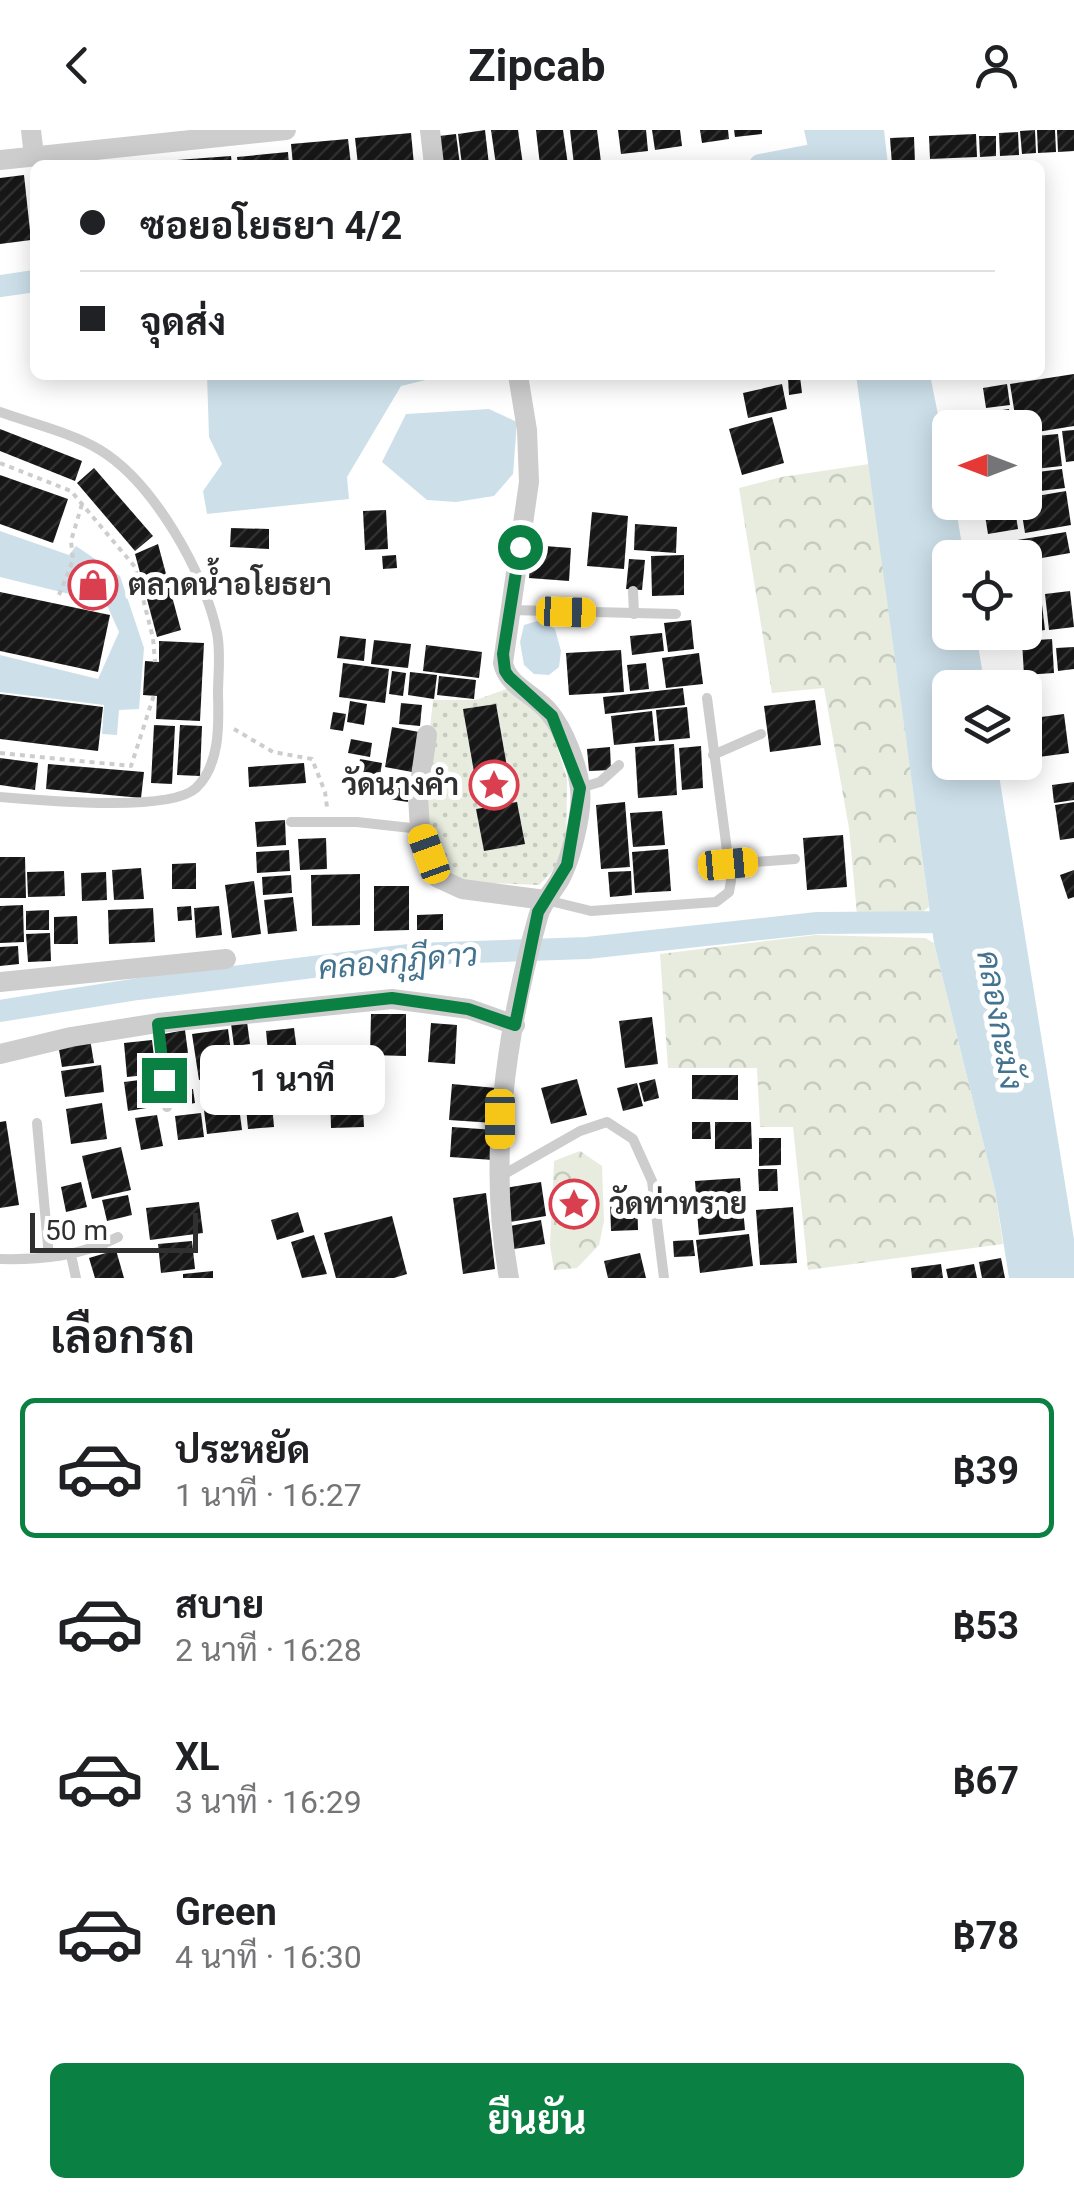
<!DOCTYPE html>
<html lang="th">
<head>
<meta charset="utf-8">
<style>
	body { margin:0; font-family:Roboto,Sarabun,sans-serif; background:#f6f6f6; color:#202124; height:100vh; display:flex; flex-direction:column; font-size:38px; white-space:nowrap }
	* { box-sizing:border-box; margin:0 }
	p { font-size:32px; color:#757577 }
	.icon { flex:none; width:55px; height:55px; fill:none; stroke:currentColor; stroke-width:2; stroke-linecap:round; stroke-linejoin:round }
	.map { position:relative; height:1148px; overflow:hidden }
	.details { display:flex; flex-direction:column; background:#fff; flex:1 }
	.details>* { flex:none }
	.banner { position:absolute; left:30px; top:30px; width:1015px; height:220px; border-radius:15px; box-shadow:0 5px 25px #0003; display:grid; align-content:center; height:220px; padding:0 50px; background:#fff }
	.needle { width:65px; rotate:270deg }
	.controls { position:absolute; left:932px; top:280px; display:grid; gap:20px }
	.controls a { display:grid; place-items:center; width:110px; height:110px; border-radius:15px; background:#fff; box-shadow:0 5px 25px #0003; font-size:50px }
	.scale { position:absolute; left:30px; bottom:25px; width:168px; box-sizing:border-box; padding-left:10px; border:5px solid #303030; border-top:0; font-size:28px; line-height:35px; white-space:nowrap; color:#303030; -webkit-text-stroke:8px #fff; paint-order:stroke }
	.end { position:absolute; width:45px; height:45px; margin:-22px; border:12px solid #0b8043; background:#fff; box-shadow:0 0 0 5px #fff }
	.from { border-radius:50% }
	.bubble { position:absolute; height:70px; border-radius:15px; background:#fff; box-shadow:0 5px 25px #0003; font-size:32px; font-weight:700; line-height:70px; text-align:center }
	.car { position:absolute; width:30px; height:60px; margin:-30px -15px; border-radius:12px; box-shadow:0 0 8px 2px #0007; background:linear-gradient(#f5c518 24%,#345 0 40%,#f5c518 0 76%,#345 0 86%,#f5c518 0) }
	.banner b { display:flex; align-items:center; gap:35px; height:95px; font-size:38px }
	.banner b+b { border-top:2px solid #e0e0e0 }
	.banner i { width:25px; height:25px; background:#202124 }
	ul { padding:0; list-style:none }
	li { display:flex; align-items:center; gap:30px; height:140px; margin:0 20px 15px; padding:0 30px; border:5px solid transparent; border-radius:15px }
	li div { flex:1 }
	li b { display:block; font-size:38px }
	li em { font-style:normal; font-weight:700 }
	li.active { border-color:#0b8043 }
	li>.icon { width:90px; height:90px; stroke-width:1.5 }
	h2 { padding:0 50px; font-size:45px; line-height:120px }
	.primary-button { display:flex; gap:20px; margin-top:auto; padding:20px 50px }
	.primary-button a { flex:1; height:115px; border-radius:15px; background:#0b8043; color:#fff; font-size:40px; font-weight:700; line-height:115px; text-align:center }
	header { display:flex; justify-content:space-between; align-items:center; height:130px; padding:0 50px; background:#fff; font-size:45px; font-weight:700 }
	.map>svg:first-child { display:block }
	.grass { fill:url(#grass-dots) }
	.forest { fill:url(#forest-crowns) }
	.water { fill:#cde0ea }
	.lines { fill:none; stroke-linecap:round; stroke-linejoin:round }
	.canal { stroke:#cde0ea; stroke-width:22 }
	.building { fill:url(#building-hatch) }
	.path { stroke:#cdcdcd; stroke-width:4; stroke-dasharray:5 5; stroke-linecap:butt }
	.service { stroke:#cdcdcd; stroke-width:10 }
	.minor { stroke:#cdcdcd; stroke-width:20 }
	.route { stroke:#0b8043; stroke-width:12 }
	.labels { text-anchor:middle; stroke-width:10; stroke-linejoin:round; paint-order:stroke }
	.poi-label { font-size:30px; font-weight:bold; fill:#303030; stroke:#fff; text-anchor:start }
	.water-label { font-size:32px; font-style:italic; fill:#43738e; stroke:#fff }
</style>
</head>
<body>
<header><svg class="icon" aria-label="back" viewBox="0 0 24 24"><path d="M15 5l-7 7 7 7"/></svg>Zipcab<svg class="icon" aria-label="person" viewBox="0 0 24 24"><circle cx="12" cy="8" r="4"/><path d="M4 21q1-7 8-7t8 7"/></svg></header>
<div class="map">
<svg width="1074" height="1148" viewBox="0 0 1074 1148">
	<defs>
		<pattern id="grass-dots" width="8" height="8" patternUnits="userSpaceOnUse" patternTransform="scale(2.5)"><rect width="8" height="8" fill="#e7ecdf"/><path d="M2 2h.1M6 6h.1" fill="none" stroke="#c6cbc0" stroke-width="1.8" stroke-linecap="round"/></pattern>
		<pattern id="forest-crowns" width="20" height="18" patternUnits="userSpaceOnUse" patternTransform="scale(2.5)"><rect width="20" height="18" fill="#e7ecdf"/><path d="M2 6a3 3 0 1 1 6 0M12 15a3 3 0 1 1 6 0" fill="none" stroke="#c6cbc0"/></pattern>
		<pattern id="building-hatch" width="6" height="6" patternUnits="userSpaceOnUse" patternTransform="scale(2.5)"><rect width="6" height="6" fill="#171717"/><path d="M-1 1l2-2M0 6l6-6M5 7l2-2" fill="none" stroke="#303030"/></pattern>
	</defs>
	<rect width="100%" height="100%" fill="#fff"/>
	<path class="grass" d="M515,556L546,579L567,649L566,727L539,755L463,752L443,739L421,683L433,570H476Z"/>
	<g class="forest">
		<path d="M869,334L929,777L921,783L857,784L849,698L824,558L772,563L739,358L782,347Z"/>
		<path d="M816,805L925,808L934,813L995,1060L1003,1114L808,1140L793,997H760L757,938H668L660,824Z"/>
		<path d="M580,1021L602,1036L604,1091L599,1115L577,1138L554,1140L550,1115L554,1031Z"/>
	</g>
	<g class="water">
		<path d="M804,0H884L888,35H812Z"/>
		<path d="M207,245H438V247L401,256L347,347L349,369L207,384L203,361L222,334L209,307Z"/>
		<path d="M856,245H930L950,344V372L955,373L964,427L950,428V502L976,503L985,557L950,558V632L997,633L1074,1109V1148H1009L995,1060L934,813Z"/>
		<path d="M489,279L517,292L513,344L494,366L456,372L427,370L382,332L406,284Z"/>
		<path d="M0,401L69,425L76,416L120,446L144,518L139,579L119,580L117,605L102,604L104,575L0,562V525L98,549L119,502L106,473L0,447Z"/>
		<path d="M541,490L555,499L561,521L559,537L549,545L534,544L524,535L520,512L524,495Z"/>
	</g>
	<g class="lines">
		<g class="canal">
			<path d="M760,35L838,20"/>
			<path d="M0,156L35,151"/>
			<path d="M0,881L138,859L417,824L587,818L817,793L961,792"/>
		</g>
	</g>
	<g class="building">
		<path d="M485,0L489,35H462L458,4Z"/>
		<path d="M491,0H518L523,35H496Z"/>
		<path d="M536,0H563L568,35H540Z"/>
		<path d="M570,0H597L601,32L574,35Z"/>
		<path d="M618,0H646L648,21L621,24Z"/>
		<path d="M652,0H680L682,16L655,20Z"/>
		<path d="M700,0H728L729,9L702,13Z"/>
		<path d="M734,0H762V4L735,7Z"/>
		<path d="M1035,0L1036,23L1022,24L1020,1Z"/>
		<path d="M1037,0H1055L1056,22L1038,23Z"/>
		<path d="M1057,0H1074V21L1058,22Z"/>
		<path d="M1018,2L1019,25L1000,26L999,3Z"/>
		<path d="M411,3L414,35H358L355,8Z"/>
		<path d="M456,4L460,35H443L439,6Z"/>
		<path d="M976,4L977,27L930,29L929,6Z"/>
		<path d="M979,6H996V26L980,27Z"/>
		<path d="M914,7L915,33L892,35L890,8Z"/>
		<path d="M348,9L351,35H293L291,14Z"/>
		<path d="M288,22L289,35H238L237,27Z"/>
		<path d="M231,26L232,35H178L177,30Z"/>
		<path d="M24,45L31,110L0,114V48Z"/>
		<path d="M1074,244V296L1025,304V298H1017L1010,254Z"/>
		<path d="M800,247L802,263L789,265L788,248Z"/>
		<path d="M782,254L787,279L748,288L743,263Z"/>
		<path d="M1007,254L1010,275L986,278L983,258Z"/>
		<path d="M1009,279L1012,298H985L983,283Z"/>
		<path d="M772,287L784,333L742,345L729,299Z"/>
		<path d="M0,299L82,331L75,351L0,321Z"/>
		<path d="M1074,300V331L1066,332L1062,301Z"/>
		<path d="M1058,304L1062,336L1025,340V307Z"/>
		<path d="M94,338L153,406L135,421L77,353Z"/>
		<path d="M1062,339L1065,358L1032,362L1030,343Z"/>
		<path d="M0,345L68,369L53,413L0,394Z"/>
		<path d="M1066,361L1071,395L1025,403L1020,372H1025V368Z"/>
		<path d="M1014,372L1018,399L988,404L983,373Z"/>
		<path d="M386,380L388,419L365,420L363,381Z"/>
		<path d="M592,382L628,386L624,439L587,436Z"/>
		<path d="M635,394L677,397L676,423L634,420Z"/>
		<path d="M231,398L269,399V419L230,417Z"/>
		<path d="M1066,402L1070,423L1025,431V428H1009L1006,412Z"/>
		<path d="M158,414L181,500L157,507L135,424Z"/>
		<path d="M1003,414L1005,428H982L981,417Z"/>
		<path d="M531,415L571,418L569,451L529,448Z"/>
		<path d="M396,425L397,438L383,439L382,426Z"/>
		<path d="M684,425V465L652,466L651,426Z"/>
		<path d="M629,429L645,430L642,460L626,459Z"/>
		<path d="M1070,461L1074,497L1049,500L1045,464Z"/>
		<path d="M0,462L110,485L98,542L0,521Z"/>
		<path d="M1041,466L1045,500L1025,503V468Z"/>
		<path d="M691,490L694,519L668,522L664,493Z"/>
		<path d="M662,503L664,521L632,525L630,506Z"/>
		<path d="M340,506L366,509L364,531L337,528Z"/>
		<path d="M1052,509L1054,543L1024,545L1022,511Z"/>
		<path d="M374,510L411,514L408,538L371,534Z"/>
		<path d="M159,511L204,513L200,591L156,589L157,566L143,565L145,531L159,532Z"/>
		<path d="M426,515L482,522L479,548L423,541Z"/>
		<path d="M1074,517V539L1058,541L1056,518Z"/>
		<path d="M621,520L624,562L569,565L566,523Z"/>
		<path d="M699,523L703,554L666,558L662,528Z"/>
		<path d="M343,533L389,539L385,573L339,567Z"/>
		<path d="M646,533L649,559L630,561L627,535Z"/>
		<path d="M392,541L406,543L403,566L389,564Z"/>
		<path d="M410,542L437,545L434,569L408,565Z"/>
		<path d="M439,546L476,550L474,569L437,565Z"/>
		<path d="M683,558L685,575L605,584L603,567Z"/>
		<path d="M0,564L103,577L98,621L0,609Z"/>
		<path d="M815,570L821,615L770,622L764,576Z"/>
		<path d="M350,571L367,574L364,595L347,592Z"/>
		<path d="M401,573L422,575L420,596L399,594Z"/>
		<path d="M496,574L507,637L474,642L463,579Z"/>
		<path d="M687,577L690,608L659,611L656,580Z"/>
		<path d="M652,581L655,611L614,615L611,586Z"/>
		<path d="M333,582L346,584L343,601L330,599Z"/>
		<path d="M1064,584L1069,623L1031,628L1026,589Z"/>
		<path d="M154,595L175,596L172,654L151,653Z"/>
		<path d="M180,595L202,596L200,646L177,645Z"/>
		<path d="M392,597L419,602L412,642L385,637Z"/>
		<path d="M351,609L372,613L370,627L348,623Z"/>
		<path d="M674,614L677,665L638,668L635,617Z"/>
		<path d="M701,616L703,658L682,660L679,618Z"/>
		<path d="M610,617L611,640L589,641L587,619Z"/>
		<path d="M0,628L38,633L35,660L0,655Z"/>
		<path d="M360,629L382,633L380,646L358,641Z"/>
		<path d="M304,633L306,653L249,657L248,637Z"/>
		<path d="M48,634L144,642L141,668L46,659Z"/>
		<path d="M385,646L411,650L408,672L382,668Z"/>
		<path d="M1074,652V670L1054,673L1052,655Z"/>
		<path d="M517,672L525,714L484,721L476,679Z"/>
		<path d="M625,672L630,737L601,739L596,675Z"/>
		<path d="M1074,672V708L1060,710L1055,675Z"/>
		<path d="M662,681L665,715L633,717L630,683Z"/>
		<path d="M285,690L286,715L257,717L255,692Z"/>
		<path d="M843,705L847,757L807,760L803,708Z"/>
		<path d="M326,708L327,739L300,740L298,709Z"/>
		<path d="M668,719L671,761L635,763L632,722Z"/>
		<path d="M289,720L290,741L257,743L256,722Z"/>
		<path d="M0,727H25L26,768H0Z"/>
		<path d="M196,733V759H172V734Z"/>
		<path d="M141,738L144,769L114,770L112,740Z"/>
		<path d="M1074,740V767L1068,769L1060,745Z"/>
		<path d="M64,741L65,766L28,767L27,742Z"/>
		<path d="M631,741L632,765L610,767L608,742Z"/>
		<path d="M106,742L107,770L82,771L81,743Z"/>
		<path d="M360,744V795L312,796L311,745Z"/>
		<path d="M291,745L292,763L263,765L262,747Z"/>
		<path d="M254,751L261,804L232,808L225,755Z"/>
		<path d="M374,756H409V800L374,801Z"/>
		<path d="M293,767L297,801L268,804L264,770Z"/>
		<path d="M23,775L24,812L0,813V776Z"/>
		<path d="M191,776L192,790L178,791L177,777Z"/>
		<path d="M219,776L222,805L196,808L194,778Z"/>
		<path d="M153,778L155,812L109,814L108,780Z"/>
		<path d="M49,780V800H26V781Z"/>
		<path d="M443,784V800H417V785Z"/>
		<path d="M77,786L78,814H54V787Z"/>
		<path d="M50,803L51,831L28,832L26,804Z"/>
		<path d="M18,816L19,834L0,836V817Z"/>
		<path d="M371,884H406V926L370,925Z"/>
		<path d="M652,887L658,934L625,938L619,891Z"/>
		<path d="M247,892L250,914L234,916L231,894Z"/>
		<path d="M431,893L457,895L455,934L428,932Z"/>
		<path d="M294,898L298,929L269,932L266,901Z"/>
		<path d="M228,899L234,945L199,950L192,904Z"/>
		<path d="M185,900L188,923L167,926L164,904Z"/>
		<path d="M90,909L94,933L62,937L58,914Z"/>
		<path d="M152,910L156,944L127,947L124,913Z"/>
		<path d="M101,935L104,962L65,967L61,941Z"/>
		<path d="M692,945H738V970L692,969Z"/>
		<path d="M155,948L159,976L128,981L124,952Z"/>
		<path d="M577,949L587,985L551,994L541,958Z"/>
		<path d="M655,949L659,968L644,972L639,953Z"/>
		<path d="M236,953L242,1000L207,1004L201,957Z"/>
		<path d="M637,953L643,976L623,981L617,958Z"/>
		<path d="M452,954L496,958L494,993L449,990Z"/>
		<path d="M193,959L195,973L178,976L176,961Z"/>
		<path d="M362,961L364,997L331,998L330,962Z"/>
		<path d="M271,963L274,997L248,999L245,966Z"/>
		<path d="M102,973L107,1009L71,1014L66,979Z"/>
		<path d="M201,983L204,1007L178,1010L175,986Z"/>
		<path d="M157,985L163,1016L141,1020L135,988Z"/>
		<path d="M6,991L19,1075L0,1078V992Z"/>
		<path d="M692,992H710L711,1009H692Z"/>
		<path d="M715,992H751L752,1019H715Z"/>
		<path d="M452,997L495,1000L493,1030L450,1027Z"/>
		<path d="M759,1008H781V1035L759,1036Z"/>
		<path d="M121,1017L131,1060L92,1069L82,1026Z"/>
		<path d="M758,1039H777L778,1061H759Z"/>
		<path d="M740,1048L742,1075L697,1078L695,1051Z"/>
		<path d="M81,1052L87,1077L66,1082L61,1057Z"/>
		<path d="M541,1052L546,1086L510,1092L505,1058Z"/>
		<path d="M486,1063L495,1139L463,1144L453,1068Z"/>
		<path d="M128,1065L132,1085L107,1091L102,1070Z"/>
		<path d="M637,1067L638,1100L611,1101L610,1068Z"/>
		<path d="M199,1072L203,1103L150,1110L146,1078Z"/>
		<path d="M793,1077L797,1133L760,1135L756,1080Z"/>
		<path d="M743,1078L745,1100L699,1105L697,1082Z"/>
		<path d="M298,1082L304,1102L277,1110L271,1090Z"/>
		<path d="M392,1086L407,1144L394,1148H336L324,1103Z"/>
		<path d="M541,1090L545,1114L514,1119L510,1096Z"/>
		<path d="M749,1104L753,1136L700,1143L696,1110Z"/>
		<path d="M314,1105L327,1144L302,1148L291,1112Z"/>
		<path d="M693,1110L695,1126L674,1127L673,1111Z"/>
		<path d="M192,1111L195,1139L161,1143L158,1114Z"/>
		<path d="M116,1120L124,1148H95L89,1128Z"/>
		<path d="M640,1123L646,1148H608L604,1131Z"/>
		<path d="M1001,1128L1005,1148H982L979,1132Z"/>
		<path d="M941,1134L943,1148H912L911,1138Z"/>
		<path d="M974,1134L977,1148H948L946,1139Z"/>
		<path d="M213,1141V1148H183V1144Z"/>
	</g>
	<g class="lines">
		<g class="path">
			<path d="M0,333L71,361L135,437L153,508L155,532"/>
			<path d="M59,465L73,430L71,411L82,374"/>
			<path d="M234,599L273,622L312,629L325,662L327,677"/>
			<path d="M0,623L131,636L154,565"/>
		</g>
		<g class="service">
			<path d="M0,282C30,293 73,303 100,320C153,352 205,443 217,503C221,522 218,545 218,564C219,595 220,635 196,658C170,683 38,670 0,667"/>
			<path d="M633,461L634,484"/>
			<path d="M510,480L676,484"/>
			<path d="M713,625L761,604"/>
			<path d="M580,658L600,652L619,635"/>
			<path d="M291,692H357L420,699"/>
			<path d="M728,734L795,729"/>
			<path d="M546,770L591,781L716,772L729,762L731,751L707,568"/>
			<path d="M158,893L167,977"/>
			<path d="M37,993L49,1127"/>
			<path d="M501,1046L580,1001L607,992L633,1009L652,1051L664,1148"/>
			<path d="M71,1125L76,1148"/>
			<path d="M0,1129C42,1130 81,1126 118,1107"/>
		</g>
		<g class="minor">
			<path d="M31,0L34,26"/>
			<path d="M430,0L434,35"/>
			<path d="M0,30L286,0"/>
			<path d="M427,605L418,667L420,699L438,748L462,759L545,770"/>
			<path d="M0,852L226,829"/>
			<path d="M0,924L71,907L158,893L392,869L469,879L515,895"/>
			<path d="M509,1148C487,1030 506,902 538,787C541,774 550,765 557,754C570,734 583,683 580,659C578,636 564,600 549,582C535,564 508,557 503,533L529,352L527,300L518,245"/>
		</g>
	</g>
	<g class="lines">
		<path class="route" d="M164,950L158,894L392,868L468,879L515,895L538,782L567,735L580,658L552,586L509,547L505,541L503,524L520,417"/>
	</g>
	<defs>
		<g id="shop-ring" transform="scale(2.5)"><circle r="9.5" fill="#fff" stroke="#da3f4f" stroke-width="1.5"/><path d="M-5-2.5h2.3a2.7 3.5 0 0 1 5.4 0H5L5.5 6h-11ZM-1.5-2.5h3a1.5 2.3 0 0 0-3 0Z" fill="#da3f4f"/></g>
		<g id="sight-ring" transform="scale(2.5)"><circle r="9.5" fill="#fff" stroke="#da3f4f" stroke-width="1.5"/><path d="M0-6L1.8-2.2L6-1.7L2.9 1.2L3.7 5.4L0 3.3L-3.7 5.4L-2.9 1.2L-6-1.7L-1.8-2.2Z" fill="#da3f4f"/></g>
	</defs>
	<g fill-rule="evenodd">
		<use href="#shop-ring" x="93" y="455"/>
		<use href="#sight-ring" x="494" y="655"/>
		<use href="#sight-ring" x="574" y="1074"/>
	</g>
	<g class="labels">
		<g class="poi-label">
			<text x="128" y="465">ตลาดน้ำอโยธยา</text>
			<text x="459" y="665" text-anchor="end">วัดนางคำ</text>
			<text x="609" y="1084">วัดท่าทราย</text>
		</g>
		<g class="water-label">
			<text transform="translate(398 831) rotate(-5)" y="11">คลองกุฎีดาว</text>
			<text transform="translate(1000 890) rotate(80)" y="11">คลองกะมัง</text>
		</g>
	</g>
</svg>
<div class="controls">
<a><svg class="needle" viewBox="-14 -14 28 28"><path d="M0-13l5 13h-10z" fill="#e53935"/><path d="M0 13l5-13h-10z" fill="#757577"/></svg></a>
<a><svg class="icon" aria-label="locate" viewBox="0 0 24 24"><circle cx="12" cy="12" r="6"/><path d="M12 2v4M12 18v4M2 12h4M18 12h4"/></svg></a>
<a><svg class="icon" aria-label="layers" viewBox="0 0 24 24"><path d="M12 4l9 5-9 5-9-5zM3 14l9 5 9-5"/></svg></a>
</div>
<div class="scale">50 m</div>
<i class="end from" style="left:520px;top:417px"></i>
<i class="end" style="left:164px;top:950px"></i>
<div class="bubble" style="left:200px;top:915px;width:185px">1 นาที</div>
<i class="car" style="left:566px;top:482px;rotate:92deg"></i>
<i class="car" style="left:429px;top:724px;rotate:340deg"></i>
<i class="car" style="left:728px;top:734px;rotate:85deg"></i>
<i class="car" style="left:500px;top:989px;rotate:180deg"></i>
<div class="banner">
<b><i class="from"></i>ซอยอโยธยา 4/2</b>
<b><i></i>จุดส่ง</b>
</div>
</div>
<section class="details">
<h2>เลือกรถ</h2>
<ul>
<li class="active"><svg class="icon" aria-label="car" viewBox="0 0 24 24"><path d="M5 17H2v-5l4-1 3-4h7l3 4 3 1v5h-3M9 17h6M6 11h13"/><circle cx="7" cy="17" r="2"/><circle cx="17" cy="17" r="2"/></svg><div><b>ประหยัด</b><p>1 นาที · 16:27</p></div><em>฿39</em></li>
<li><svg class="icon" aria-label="car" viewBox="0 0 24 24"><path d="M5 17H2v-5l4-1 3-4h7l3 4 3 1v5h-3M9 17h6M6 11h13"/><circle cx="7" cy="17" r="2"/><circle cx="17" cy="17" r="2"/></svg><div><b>สบาย</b><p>2 นาที · 16:28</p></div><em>฿53</em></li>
<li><svg class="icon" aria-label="car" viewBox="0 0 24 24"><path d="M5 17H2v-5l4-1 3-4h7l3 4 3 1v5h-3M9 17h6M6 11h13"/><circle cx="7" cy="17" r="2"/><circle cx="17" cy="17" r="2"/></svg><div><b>XL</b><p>3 นาที · 16:29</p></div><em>฿67</em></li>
<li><svg class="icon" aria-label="car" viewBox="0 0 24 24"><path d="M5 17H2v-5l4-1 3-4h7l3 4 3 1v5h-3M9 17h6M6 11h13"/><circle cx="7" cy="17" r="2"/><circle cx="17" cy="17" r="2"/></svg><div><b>Green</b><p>4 นาที · 16:30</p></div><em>฿78</em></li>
</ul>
<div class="primary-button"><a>ยืนยัน</a></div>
</section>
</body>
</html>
